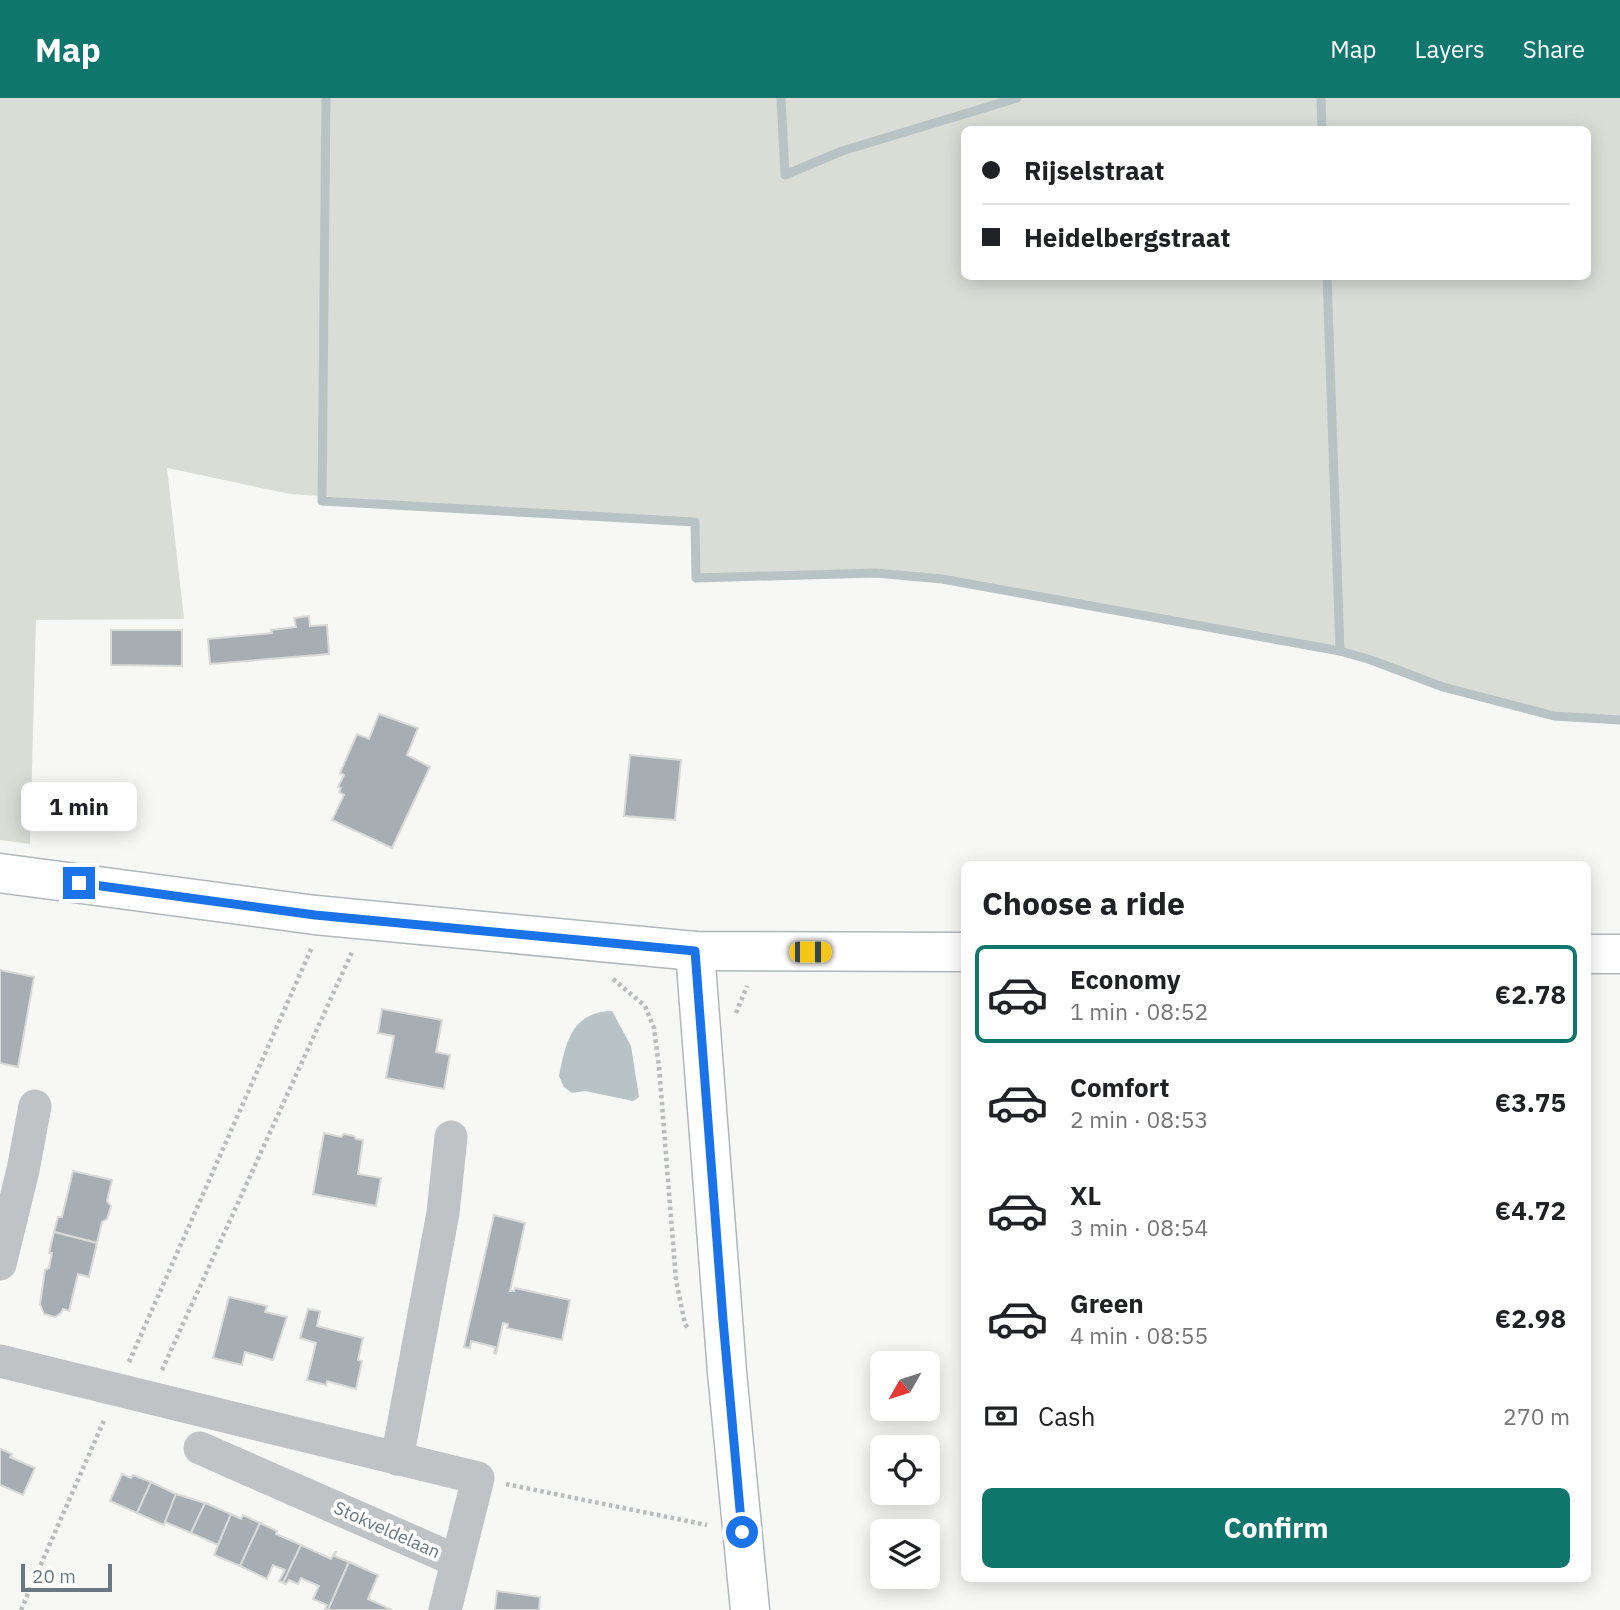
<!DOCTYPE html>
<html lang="en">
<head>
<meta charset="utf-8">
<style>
	body { margin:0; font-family:"IBM Plex Sans",sans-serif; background:#f6f6f6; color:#202124; height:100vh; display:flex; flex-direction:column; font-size:26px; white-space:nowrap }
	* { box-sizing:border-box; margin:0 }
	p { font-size:23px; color:#757577 }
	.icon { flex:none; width:38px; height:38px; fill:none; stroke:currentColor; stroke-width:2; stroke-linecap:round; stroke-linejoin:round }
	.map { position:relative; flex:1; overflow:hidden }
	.sheet { position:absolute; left:961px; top:763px; width:630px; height:721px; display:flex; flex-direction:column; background:#fff; border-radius:10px; box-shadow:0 4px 18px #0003 }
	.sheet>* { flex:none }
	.banner { position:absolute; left:961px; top:28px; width:630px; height:154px; border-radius:10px; box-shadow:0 4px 18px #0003; display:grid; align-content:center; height:154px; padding:0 21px; background:#fff }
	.needle { width:46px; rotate:231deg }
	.tools { position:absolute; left:870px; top:1253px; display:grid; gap:14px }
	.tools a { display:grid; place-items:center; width:70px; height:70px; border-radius:10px; background:#fff; box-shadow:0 4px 18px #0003; font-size:35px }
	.scale { position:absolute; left:21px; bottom:18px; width:91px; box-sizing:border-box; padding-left:7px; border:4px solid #697882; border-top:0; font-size:19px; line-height:24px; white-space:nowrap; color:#697882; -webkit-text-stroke:5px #fff; paint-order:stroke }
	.end { position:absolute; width:32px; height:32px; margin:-16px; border:9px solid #1a73e8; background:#fff; box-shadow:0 0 0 4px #fff }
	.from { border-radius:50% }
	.bubble { position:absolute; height:49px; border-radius:10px; background:#fff; box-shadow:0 4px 18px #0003; font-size:23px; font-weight:800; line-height:49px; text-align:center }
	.car { position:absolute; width:21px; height:42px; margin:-21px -10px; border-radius:9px; box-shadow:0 0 5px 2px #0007; background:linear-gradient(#f5c518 24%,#345 0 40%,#f5c518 0 76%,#345 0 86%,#f5c518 0) }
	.banner b { display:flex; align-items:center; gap:24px; height:66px; font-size:26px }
	.banner b+b { border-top:2px solid #e0e0e0 }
	.banner i { width:18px; height:18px; background:#202124 }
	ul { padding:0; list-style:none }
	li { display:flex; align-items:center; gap:21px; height:98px; margin:0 14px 10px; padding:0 7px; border:4px solid transparent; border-radius:10px }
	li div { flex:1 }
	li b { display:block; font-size:26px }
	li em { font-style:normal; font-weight:800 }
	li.on { border-color:#0f766e }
	li>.icon { width:63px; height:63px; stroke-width:1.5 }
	h2 { padding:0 21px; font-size:32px; line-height:84px }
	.pay { display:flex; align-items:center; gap:18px; height:77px; padding:0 21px; font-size:26px }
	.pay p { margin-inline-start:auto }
	.action { display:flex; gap:14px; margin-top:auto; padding:14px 21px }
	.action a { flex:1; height:80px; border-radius:10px; background:#0f766e; color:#fff; font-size:28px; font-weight:800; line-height:80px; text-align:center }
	header { display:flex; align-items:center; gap:42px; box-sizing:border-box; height:98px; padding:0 35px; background:#0f766e; color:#fff }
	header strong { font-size:33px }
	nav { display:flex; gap:38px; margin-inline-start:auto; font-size:24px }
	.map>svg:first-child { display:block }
	.green { fill:#d9ddd6; fill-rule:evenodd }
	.water { fill:#b8c3c6 }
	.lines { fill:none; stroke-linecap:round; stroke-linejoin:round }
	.stream { stroke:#b8c3c6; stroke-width:9 }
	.building { fill:#a7aeb3; stroke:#d9d9d7; stroke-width:2 }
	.secondary-casing { stroke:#b1b7ba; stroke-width:41 }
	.path { stroke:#b9bcbe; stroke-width:4.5; stroke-dasharray:3.5 3.5; stroke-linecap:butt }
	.street { stroke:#bfc3c6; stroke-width:33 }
	.secondary { stroke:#fff; stroke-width:38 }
	.route { stroke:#1a73e8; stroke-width:9 }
	.labels { text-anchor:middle; stroke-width:7; stroke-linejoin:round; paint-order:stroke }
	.street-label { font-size:18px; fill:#697882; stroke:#fff }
</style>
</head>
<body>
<header>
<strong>Map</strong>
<nav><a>Map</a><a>Layers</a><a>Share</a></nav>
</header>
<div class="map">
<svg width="1620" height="1512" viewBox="0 0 1620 1512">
	<rect width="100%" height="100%" fill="#f7f7f5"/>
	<path class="green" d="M0,0H1620V622L1554,618L1443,589L1371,562L1340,553L942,481L876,475L696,480L695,424L290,396L167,370L184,521L36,522L30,746L0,742ZM964,32H1587V178H964Z"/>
	<path class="water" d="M612,913L631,948L639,999L633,1003L585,993L572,995L564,989L559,978C566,945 571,914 612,913Z"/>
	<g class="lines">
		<g class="stream">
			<path d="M326,0L322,403L695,424L696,480L876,475L942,481L1340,553L1371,562L1443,589L1554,618L1620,622"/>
			<path d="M781,0L785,77L842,53L1017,0"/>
			<path d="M1321,0L1322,32"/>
			<path d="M1327,178L1340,553"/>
		</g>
	</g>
	<g class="building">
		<path d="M309,518L310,528L327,527L329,556L210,566L208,541L272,535L271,532L296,529L294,520Z"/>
		<path d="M111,532H182V568L111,567Z"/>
		<path d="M379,616L418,630L407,657L430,669L392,750L332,722L344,697L339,694L341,690L338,689L344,677L340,675L357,636L369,641Z"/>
		<path d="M630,657L681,662L675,722L624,718Z"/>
		<path d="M0,872L34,879L18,969L0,965Z"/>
		<path d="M382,911L442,922L436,954L450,957L444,991L386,980L394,938L378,935Z"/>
		<path d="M324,1035L341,1039L344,1036L354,1038L356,1041L363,1042L358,1076L381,1080L376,1108L313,1096Z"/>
		<path d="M73,1073L112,1082L107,1103L111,1108L107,1121L102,1124L97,1145L54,1134L58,1119H62Z"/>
		<path d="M494,1117L525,1125L510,1193H514L515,1190L570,1202L562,1242L507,1230L508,1226L503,1225L496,1256L494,1255L495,1249L471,1243L470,1250L464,1249Z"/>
		<path d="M54,1134L97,1145L89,1179L78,1176L69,1213L63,1211L61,1215L55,1219L44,1216L40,1206L45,1172L49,1170L52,1155H49Z"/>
		<path d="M229,1199L267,1208L265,1214L287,1219L273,1262L245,1254L242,1267L213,1260Z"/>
		<path d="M308,1211L320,1213L317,1228L363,1240L358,1262L362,1263L356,1291L327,1283L326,1287L307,1282L316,1245L300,1240Z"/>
		<path d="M0,1351L12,1356L10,1359L35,1370L23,1397L0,1387Z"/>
		<path d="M122,1376L131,1380L133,1377L151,1384L137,1415L110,1403Z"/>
		<path d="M151,1384L176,1396L164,1427L137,1415Z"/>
		<path d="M176,1396L205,1405L191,1435L165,1424Z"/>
		<path d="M205,1405L231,1416L218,1447L191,1435Z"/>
		<path d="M231,1416L241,1421L243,1417L260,1425L240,1468L214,1457Z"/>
		<path d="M260,1425L277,1433L276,1436L301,1447L283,1485L279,1483L285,1472L273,1467L267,1481L240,1468Z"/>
		<path d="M301,1447L331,1461L335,1454H336L334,1458L349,1464L328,1512L325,1511L327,1507L313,1501L319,1488L301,1480L298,1486L289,1482L286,1486L283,1485Z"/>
		<path d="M349,1464L378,1477L368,1501L392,1512H328Z"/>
		<path d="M497,1493L540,1499L539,1512H495Z"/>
	</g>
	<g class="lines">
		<g class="secondary-casing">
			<g id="secondary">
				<path d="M0,775L315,817L695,853L964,854"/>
				<path d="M695,853L727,1274L750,1512"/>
				<path d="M1587,856H1620"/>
			</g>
		</g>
		<g class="path">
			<path d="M613,881L645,908L654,930L659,969L676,1182L685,1226L689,1231"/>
			<path d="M736,915L747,888"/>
			<path d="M129,1264L312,849"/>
			<path d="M162,1272L352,854"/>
			<path d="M506,1386L707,1427"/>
			<path d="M21,1512L105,1320"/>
		</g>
		<g class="street">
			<path d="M0,1166L23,1072L35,1008"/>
			<path d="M0,1263L478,1380L445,1512"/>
			<path d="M200,1350L457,1463"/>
			<path d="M397,1361L443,1115L451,1039"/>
		</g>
		<use href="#secondary" class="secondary"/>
	</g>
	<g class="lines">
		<path class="route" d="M79,785L315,817L695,853L723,1222L742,1434"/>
	</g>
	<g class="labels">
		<g class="street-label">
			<text transform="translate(387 1432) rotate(24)" y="6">Stokveldelaan</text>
		</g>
	</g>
</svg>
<div class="tools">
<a><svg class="needle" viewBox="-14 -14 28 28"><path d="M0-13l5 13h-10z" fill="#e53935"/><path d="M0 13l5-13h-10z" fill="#757577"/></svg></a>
<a><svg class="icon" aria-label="locate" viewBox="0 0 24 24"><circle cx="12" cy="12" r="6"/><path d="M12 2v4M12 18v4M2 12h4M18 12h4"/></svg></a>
<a><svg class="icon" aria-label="layers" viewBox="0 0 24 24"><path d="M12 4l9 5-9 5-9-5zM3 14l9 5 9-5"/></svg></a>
</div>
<div class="scale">20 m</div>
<i class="end from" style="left:742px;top:1434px"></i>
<i class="end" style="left:79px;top:785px"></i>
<div class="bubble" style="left:21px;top:684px;width:116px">1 min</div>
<i class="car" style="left:810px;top:854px;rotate:90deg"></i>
<div class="banner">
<b><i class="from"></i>Rijselstraat</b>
<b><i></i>Heidelbergstraat</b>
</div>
<section class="sheet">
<h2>Choose a ride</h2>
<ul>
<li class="on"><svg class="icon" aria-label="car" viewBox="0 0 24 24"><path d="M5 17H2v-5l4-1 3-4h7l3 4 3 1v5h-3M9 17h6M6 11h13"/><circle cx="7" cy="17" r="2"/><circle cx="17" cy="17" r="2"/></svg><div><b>Economy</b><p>1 min · 08:52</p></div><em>€2.78</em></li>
<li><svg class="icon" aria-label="car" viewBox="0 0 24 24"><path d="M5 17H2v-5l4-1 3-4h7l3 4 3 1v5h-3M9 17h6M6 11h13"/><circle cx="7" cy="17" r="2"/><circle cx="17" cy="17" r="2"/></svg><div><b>Comfort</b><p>2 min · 08:53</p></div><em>€3.75</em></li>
<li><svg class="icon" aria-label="car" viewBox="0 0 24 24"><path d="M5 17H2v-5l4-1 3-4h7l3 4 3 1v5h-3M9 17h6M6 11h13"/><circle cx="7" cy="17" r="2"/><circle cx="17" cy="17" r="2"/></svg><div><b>XL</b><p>3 min · 08:54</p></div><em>€4.72</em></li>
<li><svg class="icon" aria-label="car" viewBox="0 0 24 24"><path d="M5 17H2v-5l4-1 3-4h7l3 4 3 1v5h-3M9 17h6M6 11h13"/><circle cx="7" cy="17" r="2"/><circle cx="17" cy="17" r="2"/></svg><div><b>Green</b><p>4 min · 08:55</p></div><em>€2.98</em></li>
</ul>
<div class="pay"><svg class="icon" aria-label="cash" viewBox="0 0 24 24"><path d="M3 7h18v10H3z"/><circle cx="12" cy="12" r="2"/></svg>Cash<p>270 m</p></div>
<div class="action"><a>Confirm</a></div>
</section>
</div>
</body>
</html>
